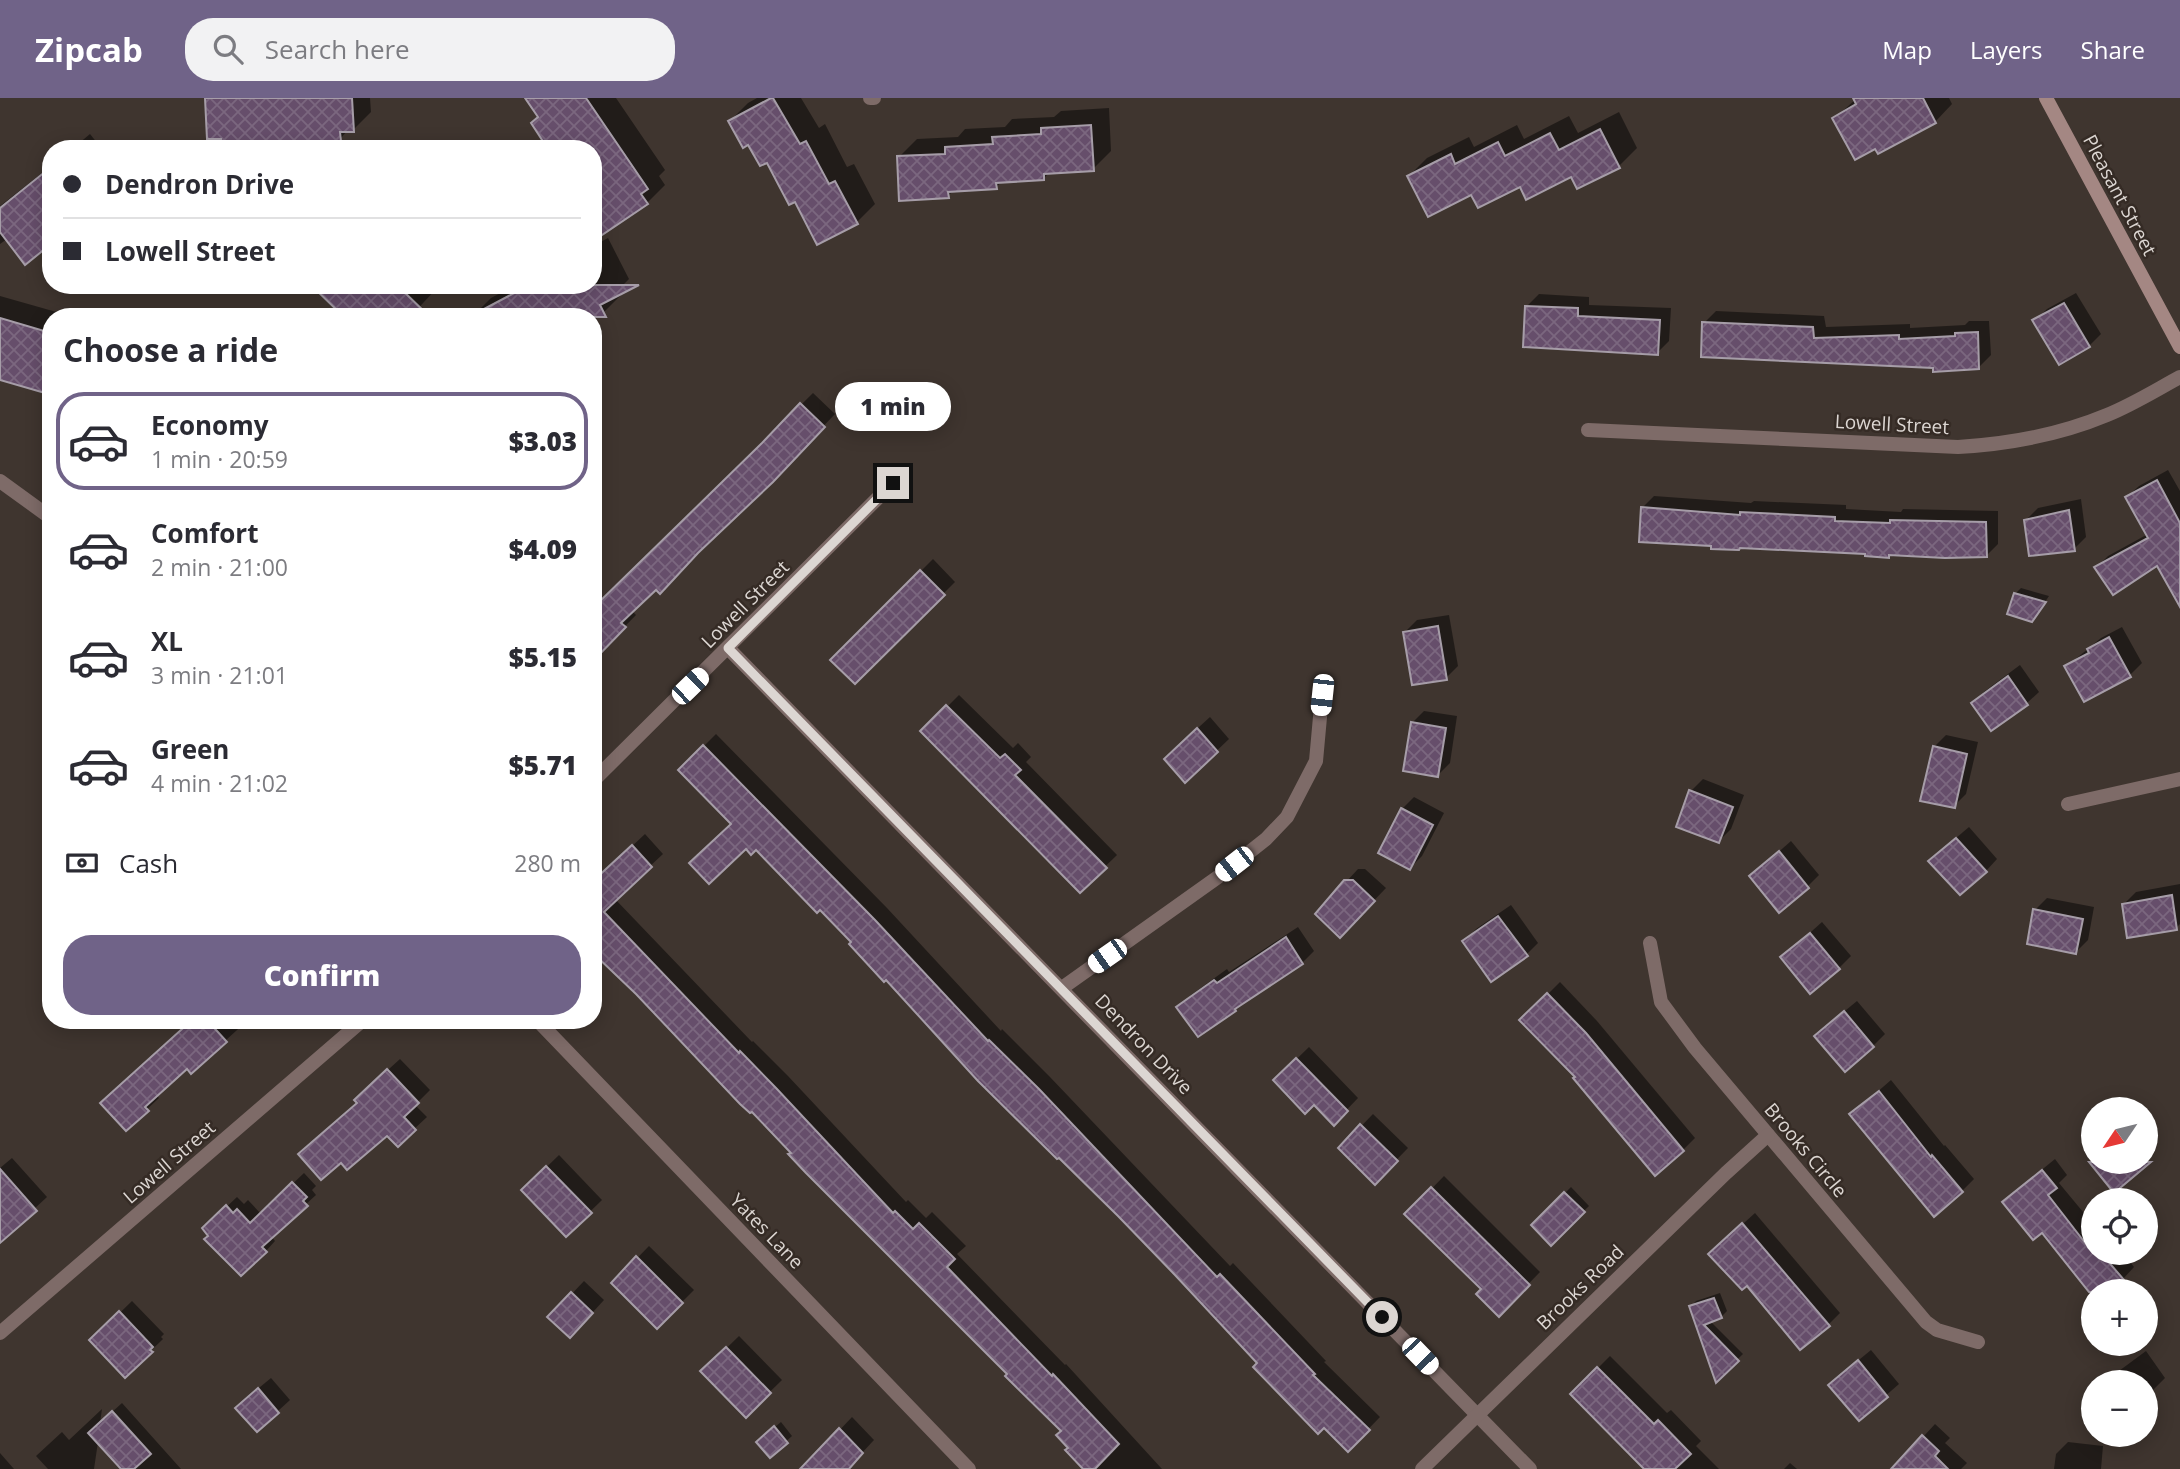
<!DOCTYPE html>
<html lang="en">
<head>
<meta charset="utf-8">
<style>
	body { margin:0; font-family:"Open Sans",sans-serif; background:#f2f2f3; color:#2b2b33; height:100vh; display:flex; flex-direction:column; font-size:26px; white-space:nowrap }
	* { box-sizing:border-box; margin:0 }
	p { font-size:23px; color:#7c7c81 }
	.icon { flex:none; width:38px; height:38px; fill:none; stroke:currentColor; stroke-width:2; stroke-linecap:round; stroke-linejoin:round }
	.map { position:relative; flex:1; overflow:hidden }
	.side { position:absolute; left:42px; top:210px; width:560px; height:721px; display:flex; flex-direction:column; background:#fff; border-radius:28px; box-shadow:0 4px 18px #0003 }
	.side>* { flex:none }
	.hud { position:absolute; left:42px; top:42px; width:560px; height:154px; border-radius:28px; box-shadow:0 4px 18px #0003; display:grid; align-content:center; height:154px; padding:0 21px; background:#fff }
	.needle { width:46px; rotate:235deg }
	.fabs { position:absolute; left:2081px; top:999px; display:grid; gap:14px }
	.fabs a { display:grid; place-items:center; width:77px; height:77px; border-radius:50%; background:#fff; box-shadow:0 4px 18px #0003; font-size:35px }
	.end { position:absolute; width:32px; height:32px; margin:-16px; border:9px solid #dcd6d2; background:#111; box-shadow:0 0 0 4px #111 }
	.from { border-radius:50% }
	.bubble { position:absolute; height:49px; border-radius:24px; background:#fff; box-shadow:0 4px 18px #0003; font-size:23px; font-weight:800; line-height:49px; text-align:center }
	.car { position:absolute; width:21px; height:42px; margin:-21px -10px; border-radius:9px; box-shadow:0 0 5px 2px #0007; background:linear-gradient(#fff 24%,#345 0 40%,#fff 0 76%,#345 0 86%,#fff 0) }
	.hud b { display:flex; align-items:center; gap:24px; height:66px; font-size:26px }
	.hud b+b { border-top:2px solid #e1e1e2 }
	.hud i { width:18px; height:18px; background:#2b2b33 }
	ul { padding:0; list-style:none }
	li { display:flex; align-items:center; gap:21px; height:98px; margin:0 14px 10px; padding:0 7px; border:4px solid transparent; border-radius:28px }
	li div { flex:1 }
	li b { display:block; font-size:26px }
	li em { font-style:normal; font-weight:800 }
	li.active { border-color:#706388 }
	li>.icon { width:63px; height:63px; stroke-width:1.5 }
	h2 { padding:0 21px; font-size:32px; line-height:84px }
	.pay { display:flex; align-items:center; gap:18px; height:77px; padding:0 21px; font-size:26px }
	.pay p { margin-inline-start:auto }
	.action { display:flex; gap:14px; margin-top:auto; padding:14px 21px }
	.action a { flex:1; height:80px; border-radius:28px; background:#706388; color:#fff; font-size:28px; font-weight:800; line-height:80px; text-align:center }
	header { display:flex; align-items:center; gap:42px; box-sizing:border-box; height:98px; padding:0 35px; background:#706388; color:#fff }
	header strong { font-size:33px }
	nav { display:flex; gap:38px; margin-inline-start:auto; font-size:24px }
	.search { width:490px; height:63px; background:#f2f2f3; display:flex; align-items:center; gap:18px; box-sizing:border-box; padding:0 24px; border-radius:28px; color:#7c7c81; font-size:26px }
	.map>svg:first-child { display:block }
	.shadow { fill:#0007 }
	.building { fill:url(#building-cross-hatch); stroke:#a69da8; stroke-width:2 }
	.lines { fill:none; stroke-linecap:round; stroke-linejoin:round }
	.street { stroke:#7e6b68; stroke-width:14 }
	.secondary { stroke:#a48783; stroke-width:14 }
	.route { stroke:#dcd6d2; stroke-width:9 }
	.labels { text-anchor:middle; stroke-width:5; stroke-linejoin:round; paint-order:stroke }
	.street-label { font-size:19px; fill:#dcd6d2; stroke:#352b25 }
</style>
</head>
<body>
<header>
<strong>Zipcab</strong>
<div class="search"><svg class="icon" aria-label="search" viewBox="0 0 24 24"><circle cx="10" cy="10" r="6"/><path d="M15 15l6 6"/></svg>Search here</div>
<nav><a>Map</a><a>Layers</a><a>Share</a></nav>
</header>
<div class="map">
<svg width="2180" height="1371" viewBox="0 0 2180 1371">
	<defs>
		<pattern id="building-cross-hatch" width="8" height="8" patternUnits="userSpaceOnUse" patternTransform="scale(1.75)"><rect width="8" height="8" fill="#664e6b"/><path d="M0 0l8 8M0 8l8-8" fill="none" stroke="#7b677f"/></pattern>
	</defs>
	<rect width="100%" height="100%" fill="#3f352f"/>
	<g class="shadow">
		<path d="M207,0H370L371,14L353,32H348L340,41L222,39Z"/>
		<path d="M540,0H616L665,72L659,78L665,87L647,105L593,51L540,18Z"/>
		<path d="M757,0H801L819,30L825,26L847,69L854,66L875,106L857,124L795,102L767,63L730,23L748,5Z"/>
		<path d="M1857,0H1949L1952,6L1935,24L1834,21Z"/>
		<path d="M1109,10L1111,53L1093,71L1051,73L1044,80L1003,83L996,89L954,92L948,98L899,59L917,41L958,39L965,31L1005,29L1012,21L1054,19L1061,13Z"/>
		<path d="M1619,14L1637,50L1619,68L1472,94L1409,78L1427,60L1469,39L1474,49L1517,27L1524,41L1569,18L1578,35Z"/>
		<path d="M90,36L102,51H72Z"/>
		<path d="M51,68V144L7,141L0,146V108Z"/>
		<path d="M608,140L629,181L619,191L622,196L604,214L593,220L472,219L491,200L516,187H593V148Z"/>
		<path d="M315,187H434L437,190L410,219Z"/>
		<path d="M2076,195L2101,236L2089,248L2035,223L2047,211Z"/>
		<path d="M1539,196L1589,199V207L1671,210L1669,243L1657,255L1527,208Z"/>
		<path d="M0,198L74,219H51V287L45,293L0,281Z"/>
		<path d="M1716,213L1824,218L1826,229L1910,226V230L1965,227L1969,223H1989L1991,257L1979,269L1934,268L1704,225Z"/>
		<path d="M813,295L835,316L772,382L632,513L636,517L593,561V513Z"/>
		<path d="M2168,372L2180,393V506L2158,466L2097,469L2108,458L2148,436L2127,399L2139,388Z"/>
		<path d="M1654,398L1751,405L1754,403L1846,407V411L1901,414L1903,411L1998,413V446L1986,458L1867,454L1642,410Z"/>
		<path d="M2081,401L2086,439L2074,451L2026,422L2038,410Z"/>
		<path d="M933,461L955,484L855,584L832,562Z"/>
		<path d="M2021,490L2049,498L2037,516L2015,496Z"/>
		<path d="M1449,517L1458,568L1446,580L1405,534L1417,522Z"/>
		<path d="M2122,529L2142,565L2130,577L2066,569L2101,540Z"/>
		<path d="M2020,567L2039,594L2027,605L1992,631L1973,605L1985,593Z"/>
		<path d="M959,597L1013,650L1018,645L1031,659L1026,664L1117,757L1080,793L923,633Z"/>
		<path d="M1424,613L1457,618L1450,665L1438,677L1412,625Z"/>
		<path d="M1210,619L1229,641L1185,683L1176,650Z"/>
		<path d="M716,636L887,810L1001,933L1002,931L1050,979L1230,1168L1233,1165L1326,1263L1324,1264L1380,1319L1348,1352L1260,1265L853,844L680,672Z"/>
		<path d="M1946,637L1978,644L1966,696L1954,708L1934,649Z"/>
		<path d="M1703,681L1744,697L1731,731L1719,743L1691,693Z"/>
		<path d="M1414,699L1444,715L1422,758L1410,770L1402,711Z"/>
		<path d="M1969,729L1997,761L1986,773L1943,751Z"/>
		<path d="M645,736L663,756L615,801L752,944L753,943L788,978L906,1104L908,1102L926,1120L932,1114L966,1148L957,1156L1065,1267L1066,1266L1162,1371H1086L1070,1349L1063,1333L752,1011L741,1005L593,852V779L596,782Z"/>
		<path d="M1791,743L1819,777L1807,789L1751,778Z"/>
		<path d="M1358,771H1365L1386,790L1340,838L1346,784Z"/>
		<path d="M2180,786V826L2176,830L2124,806L2136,794Z"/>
		<path d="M2047,800L2094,809L2088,842L2076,854L2035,812Z"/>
		<path d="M1511,807L1538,845L1526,857L1465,843L1476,831Z"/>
		<path d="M1822,824L1851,858L1839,870L1783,859Z"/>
		<path d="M1298,829L1314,853L1302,865L1243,903L1235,911L1179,909L1191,897L1227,871L1229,874Z"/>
		<path d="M1560,884L1597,923L1695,1040L1683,1052L1577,979L1522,922Z"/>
		<path d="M1857,903L1885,936L1873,948L1829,926Z"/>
		<path d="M195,922H248L191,974L187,969L156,997L159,1000L126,1031Z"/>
		<path d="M1309,949L1358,1000L1334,1025L1314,1005L1275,982Z"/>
		<path d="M400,961L430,992L415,1007L427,1019L398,1046L368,990Z"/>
		<path d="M1891,982L1944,1048L1945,1047L1974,1081L1962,1093L1852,1016Z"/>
		<path d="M1373,1016L1408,1050L1375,1084L1340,1050Z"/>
		<path d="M559,1057L602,1102L566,1137L523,1092Z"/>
		<path d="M12,1060L47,1099L5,1138L0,1132V1070Z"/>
		<path d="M2055,1061L2067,1077L2059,1085L2093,1126V1155H2123L2134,1169L2123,1181L2093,1195L2042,1132L2016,1093Z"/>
		<path d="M304,1075L316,1088L312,1092L316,1097L271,1138L275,1143L266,1153L211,1137L204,1130L237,1099L244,1106L248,1102L261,1116Z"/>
		<path d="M1444,1078L1540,1174L1499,1216L1483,1191L1407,1116Z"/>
		<path d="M1571,1089L1589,1108L1551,1145L1533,1127Z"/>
		<path d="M1755,1115L1840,1215L1829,1226L1723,1144Z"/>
		<path d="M649,1148L694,1192L657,1229L613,1185Z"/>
		<path d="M584,1183L604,1202L582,1226L550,1219Z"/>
		<path d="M1720,1195L1727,1213L1721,1219L1710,1223L1743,1256L1717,1281L1691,1209L1696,1203Z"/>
		<path d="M132,1203L164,1236L161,1239L163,1241L125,1278L92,1242Z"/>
		<path d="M739,1238L782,1282L746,1317L703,1273Z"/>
		<path d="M1871,1252L1899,1286L1859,1321L1843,1275Z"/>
		<path d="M2146,1253L2165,1280L2154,1291L2146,1297V1284H2104Z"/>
		<path d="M1610,1258L1667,1315L1671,1312L1701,1343L1696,1348L1719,1371H1646L1572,1296Z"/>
		<path d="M271,1280L290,1302L278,1313L249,1298Z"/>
		<path d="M122,1305L181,1371H131L98,1344L94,1371H48L36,1358L62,1334L69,1342L102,1311L100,1325Z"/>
		<path d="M852,1319L874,1342L847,1371H836L818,1355Z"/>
		<path d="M781,1324L792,1338L770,1358L764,1338Z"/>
		<path d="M1935,1326L1950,1340L1945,1345L1967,1365L1961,1371H1908L1900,1364Z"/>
		<path d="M2068,1344L2103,1348L2101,1371H2054L2056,1356Z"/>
		<path d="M0,1355L14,1371H0Z"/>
		<path d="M1790,1365L1797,1371H1784Z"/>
	</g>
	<g class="building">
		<path d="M205,0H352L354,34H340L341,43L221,50V41H207Z"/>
		<path d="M525,0H586L648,91L641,96L648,106L593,143V51H548L531,25L538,19Z"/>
		<path d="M771,0H773L800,46L806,43L829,86L835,83L858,126L817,147L795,104L789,107L767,65L760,68L748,47L743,50L728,23Z"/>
		<path d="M1853,0H1923L1936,25L1878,56L1875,51L1855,62L1832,20L1856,6Z"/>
		<path d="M1091,27L1094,73L1044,76V82L996,85L997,91L948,94L949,100L899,103L897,58L945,56V49L993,46L992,39L1041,36V30Z"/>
		<path d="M1600,31L1620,70L1577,91L1571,79L1526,102L1520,89L1478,110L1471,97L1428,119L1407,78L1451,56L1455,66L1498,44L1505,58L1550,35L1559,52Z"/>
		<path d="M51,69V146L25,167L0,134V110Z"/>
		<path d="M311,187H397L430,219H344Z"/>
		<path d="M516,187H639L600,207L606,219H469L518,193Z"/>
		<path d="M2064,205L2090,249L2059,267L2032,222Z"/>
		<path d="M1525,208L1578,210V218L1660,222L1658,257L1523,249Z"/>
		<path d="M0,220L51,235V276L45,295L0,282Z"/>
		<path d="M1702,224L1813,229L1814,240L1899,237V241L1955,238V235L1978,234L1979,271L1933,274V270L1701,259Z"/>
		<path d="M800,305L825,329L773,384L698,455L660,496L656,492L621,525L626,529L593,563V510L762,345Z"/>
		<path d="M2157,382L2180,425V509L2157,468L2113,497L2094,469L2148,440L2125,399Z"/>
		<path d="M1641,409L1740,417V414L1835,419V423L1890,425V422L1986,424L1987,459L1945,460L1889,457V460L1865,458V456L1740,450L1739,452L1711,451V448L1639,444Z"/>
		<path d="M2069,412L2075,453L2029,458L2024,422Z"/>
		<path d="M920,472L945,497L855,586L830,562Z"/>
		<path d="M2014,495L2046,504L2032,524L2007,516Z"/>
		<path d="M1438,528L1447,582L1412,587L1403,534Z"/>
		<path d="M2109,539L2131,579L2084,604L2064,568L2089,555L2087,551Z"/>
		<path d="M2008,578L2028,607L1991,633L1971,605Z"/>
		<path d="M946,607L1000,660L1005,656L1021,672L1015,677L1107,770L1080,795L920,633Z"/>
		<path d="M1411,624L1446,630L1438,679L1403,673Z"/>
		<path d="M1197,630L1218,654L1185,685L1164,661Z"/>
		<path d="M703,647L875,822L988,943L989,942L1039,991L1217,1179L1220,1176L1315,1276L1313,1277L1370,1332L1348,1354L1324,1330L1318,1336L1253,1269L1257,1265L1175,1177L1118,1118L1059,1060L1057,1061L978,983L886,882L884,884L849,846L851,844L820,812L817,815L756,752L751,757L746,751L709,786L689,765L731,726L678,672Z"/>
		<path d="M1933,648L1967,656L1955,710L1920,703Z"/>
		<path d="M1689,692L1733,709L1719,745L1676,729Z"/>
		<path d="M1401,710L1433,727L1410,772L1378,755Z"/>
		<path d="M1956,740L1987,774L1960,797L1928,763Z"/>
		<path d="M632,747L652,769L604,814L739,955L740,953L776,990L893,1115L895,1113L913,1131L919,1125L955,1161L947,1169L1052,1278L1053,1276L1119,1346L1095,1371H1083L1065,1352L1068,1350L1056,1337L1061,1333L1005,1278L1007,1276L806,1075L788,1056L791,1055L752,1014L750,1015L740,1006L636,896L593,855V783Z"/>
		<path d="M1779,753L1809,790L1779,815L1749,778Z"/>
		<path d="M1344,782H1353L1375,803L1340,840L1315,816Z"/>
		<path d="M2172,797L2177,832L2127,840L2122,806Z"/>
		<path d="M2033,811L2083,821L2076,856L2027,846Z"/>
		<path d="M1498,818L1528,858L1491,884L1462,843Z"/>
		<path d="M1810,835L1840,871L1810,896L1780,859Z"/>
		<path d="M1286,839L1303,866L1235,911L1236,913L1198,939L1176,909L1214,882L1217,885Z"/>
		<path d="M1547,895L1586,935L1684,1053L1655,1078L1573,980L1575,979L1519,922Z"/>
		<path d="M1844,913L1874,949L1845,974L1814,938Z"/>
		<path d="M192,922H207L227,944L191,976L187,971L145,1009L149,1013L126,1033L100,1005Z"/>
		<path d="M1296,960L1348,1013L1334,1028L1314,1007L1305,1016L1273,982Z"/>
		<path d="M387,971L419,1005L404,1019L416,1032L398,1049L387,1038L347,1072L341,1065L321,1082L298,1056L357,1005L354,1002Z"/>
		<path d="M1879,993L1931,1059L1932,1057L1963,1094L1934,1119L1849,1016Z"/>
		<path d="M1360,1026L1398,1063L1375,1087L1338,1050Z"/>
		<path d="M2089,1064H2151L2114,1095Z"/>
		<path d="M546,1068L592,1115L566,1139L521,1092Z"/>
		<path d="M0,1071L37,1113L0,1145Z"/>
		<path d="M2042,1072L2057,1090L2048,1097L2093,1155H2101L2124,1182L2110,1194H2089L2042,1135L2033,1142L2002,1104Z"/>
		<path d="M292,1084L307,1099L303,1103L308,1108L262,1149L267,1154L241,1178L204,1141L208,1138L202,1130L226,1107L233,1115L237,1111L250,1125Z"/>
		<path d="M1431,1089L1530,1187L1499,1219L1476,1196L1481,1191L1404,1116Z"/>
		<path d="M1564,1094L1585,1114L1551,1148L1531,1127Z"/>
		<path d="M1742,1125L1830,1228L1800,1252L1747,1188L1742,1192L1708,1156Z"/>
		<path d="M636,1158L683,1205L657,1231L611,1185Z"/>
		<path d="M571,1194L593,1215L570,1240L547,1219Z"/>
		<path d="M1714,1200L1722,1220L1704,1227L1739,1263L1716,1285L1689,1208Z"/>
		<path d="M119,1213L153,1249L150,1252L153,1254L125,1280L89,1242Z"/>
		<path d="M726,1249L771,1295L746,1320L700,1273Z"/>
		<path d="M1858,1262L1888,1299L1859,1323L1828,1287Z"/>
		<path d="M1597,1269L1654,1326L1658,1322L1691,1356L1675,1371H1644L1570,1296Z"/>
		<path d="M258,1290L279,1315L257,1334L235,1310Z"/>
		<path d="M112,1313L151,1356L134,1371H121L88,1335Z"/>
		<path d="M774,1328L788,1345L770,1360L756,1344Z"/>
		<path d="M839,1330L863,1355L849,1371H800Z"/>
		<path d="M1922,1337L1939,1353L1935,1358L1948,1371H1891Z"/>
	</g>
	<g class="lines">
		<g class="street">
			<path d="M870,0H874"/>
			<path d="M1588,332L1958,349C2010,346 2059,337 2107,317C2132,307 2156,292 2180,279"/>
			<path d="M0,383L51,420"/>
			<path d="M728,550L1530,1371"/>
			<path d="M593,683L893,385"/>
			<path d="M2068,706L2180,681"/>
			<path d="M1650,845L1661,904L1695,950L1926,1224L1937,1232L1978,1244"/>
			<path d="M1062,890L1218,779L1266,741L1287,719L1316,663L1322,597"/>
			<path d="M537,922L969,1371"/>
			<path d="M0,1235L363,922"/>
			<path d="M1422,1371L1726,1075L1768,1037"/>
		</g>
		<path class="secondary" d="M2046,0L2180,249"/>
	</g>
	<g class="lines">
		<path class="route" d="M893,385L728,550L1382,1219"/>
	</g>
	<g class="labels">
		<g class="street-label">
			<text transform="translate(2120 97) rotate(62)" y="7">Pleasant Street</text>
			<text transform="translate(1892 326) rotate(3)" y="7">Lowell Street</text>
			<text transform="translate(745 506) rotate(-45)" y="7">Lowell Street</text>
			<text transform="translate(1144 946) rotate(46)" y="7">Dendron Drive</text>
			<text transform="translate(1806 1052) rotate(50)" y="7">Brooks Circle</text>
			<text transform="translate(169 1064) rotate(-41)" y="7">Lowell Street</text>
			<text transform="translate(767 1133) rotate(46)" y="7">Yates Lane</text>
			<text transform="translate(1580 1189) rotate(-44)" y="7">Brooks Road</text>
		</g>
	</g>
</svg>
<div class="fabs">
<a><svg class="needle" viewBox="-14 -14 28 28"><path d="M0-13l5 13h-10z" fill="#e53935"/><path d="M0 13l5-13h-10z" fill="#7c7c81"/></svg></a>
<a><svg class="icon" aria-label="locate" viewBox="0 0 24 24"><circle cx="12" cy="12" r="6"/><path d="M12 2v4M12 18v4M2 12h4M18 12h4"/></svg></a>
<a>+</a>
<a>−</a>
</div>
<i class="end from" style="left:1382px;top:1219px"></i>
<i class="end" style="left:893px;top:385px"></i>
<div class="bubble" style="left:835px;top:284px;width:116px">1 min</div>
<i class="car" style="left:690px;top:588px;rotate:46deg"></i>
<i class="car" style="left:1322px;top:597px;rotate:186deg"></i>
<i class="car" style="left:1234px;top:766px;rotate:232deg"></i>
<i class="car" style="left:1107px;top:858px;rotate:235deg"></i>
<i class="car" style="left:1420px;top:1258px;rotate:136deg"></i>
<div class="hud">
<b><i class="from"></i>Dendron Drive</b>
<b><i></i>Lowell Street</b>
</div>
<section class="side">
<h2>Choose a ride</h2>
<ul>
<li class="active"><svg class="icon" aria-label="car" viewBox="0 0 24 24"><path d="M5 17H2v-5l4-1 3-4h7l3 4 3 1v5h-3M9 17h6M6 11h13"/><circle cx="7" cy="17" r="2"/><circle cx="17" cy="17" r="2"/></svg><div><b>Economy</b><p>1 min · 20:59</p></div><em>$3.03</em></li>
<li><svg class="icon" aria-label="car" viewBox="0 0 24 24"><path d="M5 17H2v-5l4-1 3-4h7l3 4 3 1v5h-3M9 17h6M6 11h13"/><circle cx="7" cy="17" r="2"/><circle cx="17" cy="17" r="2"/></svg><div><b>Comfort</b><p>2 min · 21:00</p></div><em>$4.09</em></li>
<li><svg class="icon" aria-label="car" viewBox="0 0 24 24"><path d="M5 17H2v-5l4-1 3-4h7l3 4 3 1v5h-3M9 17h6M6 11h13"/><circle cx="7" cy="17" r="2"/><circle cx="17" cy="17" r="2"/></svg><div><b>XL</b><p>3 min · 21:01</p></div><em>$5.15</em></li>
<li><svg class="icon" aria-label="car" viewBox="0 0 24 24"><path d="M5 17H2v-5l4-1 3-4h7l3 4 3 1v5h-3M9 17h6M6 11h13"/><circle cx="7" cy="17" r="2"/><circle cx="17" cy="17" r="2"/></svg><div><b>Green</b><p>4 min · 21:02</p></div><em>$5.71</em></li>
</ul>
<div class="pay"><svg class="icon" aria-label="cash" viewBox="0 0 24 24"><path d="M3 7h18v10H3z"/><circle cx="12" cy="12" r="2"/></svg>Cash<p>280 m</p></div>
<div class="action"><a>Confirm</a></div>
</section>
</div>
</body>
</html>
